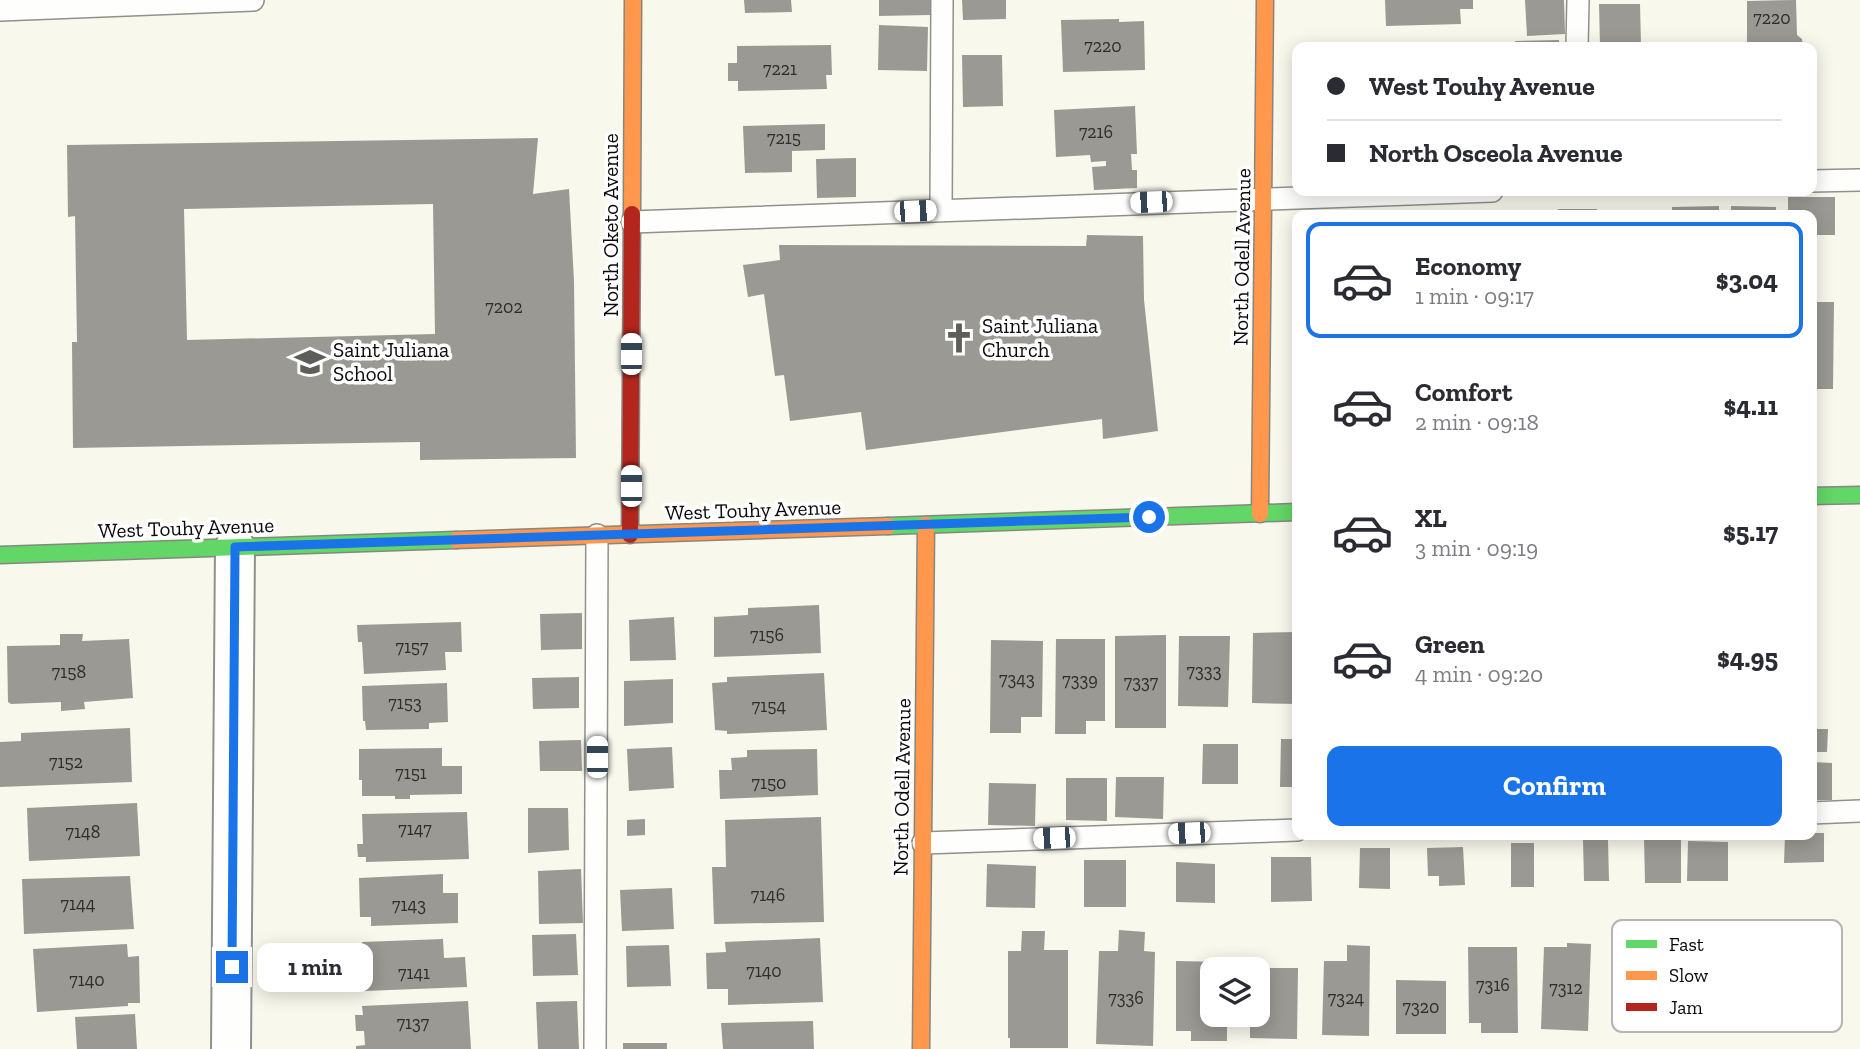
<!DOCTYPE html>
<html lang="en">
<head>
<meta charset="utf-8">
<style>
	body { margin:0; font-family:"Zilla Slab",serif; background:#f2f2f3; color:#2b2b33; height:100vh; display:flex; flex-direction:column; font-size:26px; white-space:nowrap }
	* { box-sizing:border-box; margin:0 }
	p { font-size:23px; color:#7c7c81 }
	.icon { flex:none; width:38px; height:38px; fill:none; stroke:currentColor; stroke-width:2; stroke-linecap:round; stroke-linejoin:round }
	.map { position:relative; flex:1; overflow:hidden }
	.side { position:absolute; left:1292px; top:210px; width:525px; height:630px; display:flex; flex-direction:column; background:#fff; border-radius:14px; box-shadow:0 4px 18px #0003 }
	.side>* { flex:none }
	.top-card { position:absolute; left:1292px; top:42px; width:525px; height:154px; border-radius:14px; box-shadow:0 4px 18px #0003; display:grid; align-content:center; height:154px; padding:0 35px; background:#fff }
	.controls { position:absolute; left:1200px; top:957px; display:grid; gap:14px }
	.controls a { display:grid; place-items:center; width:70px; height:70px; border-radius:14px; background:#fff; box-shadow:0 4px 18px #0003; font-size:35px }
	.end { position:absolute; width:32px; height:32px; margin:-16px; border:9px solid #1a73e8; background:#fff; box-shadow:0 0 0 4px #fff }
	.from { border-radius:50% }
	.bubble { position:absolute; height:49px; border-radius:14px; background:#fff; box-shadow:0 4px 18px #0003; font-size:23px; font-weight:700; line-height:49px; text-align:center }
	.car { position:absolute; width:21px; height:42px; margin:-21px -10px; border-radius:9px; box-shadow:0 0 5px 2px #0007; background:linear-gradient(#fff 24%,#345 0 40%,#fff 0 76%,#345 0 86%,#fff 0) }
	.top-card b { display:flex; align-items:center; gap:24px; height:66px; font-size:26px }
	.top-card b+b { border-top:2px solid #e1e1e2 }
	.top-card i { width:18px; height:18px; background:#2b2b33 }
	ul { padding:12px 0 0; list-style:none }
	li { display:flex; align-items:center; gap:21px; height:116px; margin:0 14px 10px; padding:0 21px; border:4px solid transparent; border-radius:14px }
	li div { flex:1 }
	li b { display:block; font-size:26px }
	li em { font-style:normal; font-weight:700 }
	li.selected { border-color:#1a73e8 }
	li>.icon { width:63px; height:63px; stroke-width:1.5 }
	.primary-button { display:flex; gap:14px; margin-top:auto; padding:14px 35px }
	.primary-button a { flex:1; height:80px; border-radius:14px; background:#1a73e8; color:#fff; font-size:28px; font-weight:700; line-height:80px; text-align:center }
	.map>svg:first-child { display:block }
	.building { fill:#9a9993; fill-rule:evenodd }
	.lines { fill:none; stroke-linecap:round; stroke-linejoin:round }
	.lane-casing { stroke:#91918c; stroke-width:24 }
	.street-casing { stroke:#91918c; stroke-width:42 }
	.fast-casing { stroke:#878782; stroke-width:19 }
	.slow-casing { stroke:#878782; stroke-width:19 }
	.jam-casing { stroke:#878782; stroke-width:19 }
	.lane { stroke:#fefefc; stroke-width:21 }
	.street { stroke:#fefefc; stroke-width:38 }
	.fast { stroke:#63d668; stroke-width:16 }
	.slow { stroke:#ff974d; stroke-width:16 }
	.jam { stroke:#b3261e; stroke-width:16 }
	.route { stroke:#1a73e8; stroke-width:9 }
	.labels { text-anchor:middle; stroke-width:7; stroke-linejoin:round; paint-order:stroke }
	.number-label { font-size:18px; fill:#2d2d2c }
	.street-label { font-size:21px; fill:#090909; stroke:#fff }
	.poi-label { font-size:21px; fill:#090909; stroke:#fff; text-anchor:start }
	.key { fill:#fff; stroke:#b5b5b5; stroke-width:2 }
	.key-label { font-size:19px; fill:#090909 }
</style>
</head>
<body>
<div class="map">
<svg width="1860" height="1049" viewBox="0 0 1860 1049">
	<rect width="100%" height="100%" fill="#f8f8ed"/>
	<g class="building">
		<path d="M744,0H791L792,12L745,13Z"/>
		<path d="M879,0H930V15L879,16Z"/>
		<path d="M962,0H1006V19L963,20Z"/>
		<path d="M1385,0H1473V9H1460L1461,24L1386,26Z"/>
		<path d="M1525,0H1564L1565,34L1527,36Z"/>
		<path d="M1796,0L1797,35L1802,39L1803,47H1747V1Z"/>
		<path d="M1599,4H1640L1641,45L1600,46Z"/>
		<path d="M1119,19V22L1144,21L1145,70L1063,72L1061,20Z"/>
		<path d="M879,25L928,27L927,71L878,70Z"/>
		<path d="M1559,40V47H1516L1515,41Z"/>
		<path d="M1439,44V47H1398V45Z"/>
		<path d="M831,45L832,75H826L827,89L738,91V81H728V63H737V46Z"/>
		<path d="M962,55H1002L1003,106L963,107Z"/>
		<path d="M1135,106L1137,154H1131L1132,170H1137V188L1094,190L1092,167L1106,166V161L1091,162L1090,155L1056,157L1054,110Z"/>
		<path d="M825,124V150L792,151V172L745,173L743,126Z"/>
		<path d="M538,138L533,194L569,189L574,281L576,458L420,460V442L73,448L72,342H77L75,216L68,217L67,145ZM433,204L435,334L187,340L184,209Z"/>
		<path d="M856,158V197L817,198L816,159Z"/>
		<path d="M1788,197H1835V235H1811V215H1788Z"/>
		<path d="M1719,206V215H1672V207Z"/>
		<path d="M1731,206L1776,207V215H1731Z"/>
		<rect x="1558" y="209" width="39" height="6"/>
		<path d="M1087,235L1143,236L1144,300L1158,431L1103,439L1102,419L866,450L861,412L790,421L784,375L775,376L764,294L748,297L743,265L780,260L779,245L1086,246Z"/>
		<path d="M1811,302H1834L1833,389H1811Z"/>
		<path d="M819,605L821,653L714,657V617L748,615V608Z"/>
		<path d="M582,613V649L541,650L540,614Z"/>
		<path d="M674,617L676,660L630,661L629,620Z"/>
		<path d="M461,622L462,652H445L446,670L364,674L362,642H358L357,625Z"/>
		<path d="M1297,632V704L1252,703L1253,633Z"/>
		<path d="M60,634H83L82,641L129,639L133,698L84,702L85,709L61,711V702L11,704L8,702L7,646L60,645Z"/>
		<path d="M1166,635V728H1115V636Z"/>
		<path d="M1179,636H1230L1228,707L1178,706Z"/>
		<path d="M1056,639H1105V721H1086V734H1055Z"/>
		<path d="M991,640L1043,641L1042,717H1021V733H990Z"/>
		<path d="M824,673L827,730L727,734V731L715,730L712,683L727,682V677Z"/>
		<path d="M579,677V708L533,709L532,678Z"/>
		<path d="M673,679V723L624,726V681Z"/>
		<path d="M447,683L448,722L429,723V729L366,730L365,721H363L362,686Z"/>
		<path d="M130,728L132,782L0,787V742L21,741V733Z"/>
		<path d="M1811,729H1828L1827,752H1811Z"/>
		<path d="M1281,739H1297V787H1280Z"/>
		<path d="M581,740L582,771H540L539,741Z"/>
		<path d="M1203,744H1238V784H1202Z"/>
		<path d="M672,747L674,788L629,791L627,749Z"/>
		<path d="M442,748V766H462V794L410,795V799H395V796H362V780H359V749Z"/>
		<path d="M817,749L818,795L720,799L719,770H732L731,758L747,757V750Z"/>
		<path d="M1811,762L1832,763V800H1811Z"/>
		<path d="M1116,777H1164L1163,819L1115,817Z"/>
		<path d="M1066,778H1107V821L1066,820Z"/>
		<path d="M989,783L1036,784L1035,826L988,825Z"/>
		<path d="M137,803L140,856L29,861L27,808Z"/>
		<path d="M528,808H568L569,850L528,853Z"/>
		<path d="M467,812L469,859L366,862V857H358L357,844H363L362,814Z"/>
		<path d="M821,817L824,922L714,924L712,867H726L725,820Z"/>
		<path d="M645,819V835L627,836V820Z"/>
		<path d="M1811,833H1824V862L1784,863L1785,835H1811Z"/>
		<path d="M1644,838H1681V883H1645Z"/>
		<path d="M1583,840H1608L1609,881H1584Z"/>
		<path d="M1688,841L1728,842V881H1687Z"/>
		<rect x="1511" y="843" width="23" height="44"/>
		<path d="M1463,847L1465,885L1439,886V876H1428L1427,848Z"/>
		<path d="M1360,848H1390V889L1359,888Z"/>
		<path d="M1271,857H1311L1312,901L1271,902Z"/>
		<rect x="1084" y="860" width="42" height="47"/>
		<path d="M1176,862L1215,864V903L1176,902Z"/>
		<path d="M987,864L1036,866L1035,908L986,907Z"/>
		<path d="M581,869L583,923L539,924L538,871Z"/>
		<path d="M443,874V893H458V923L371,926V917H360L359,878Z"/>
		<path d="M130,876L134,929L24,934L22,879Z"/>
		<path d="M672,888L674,929L622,931L620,890Z"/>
		<path d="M1119,930L1145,932L1144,951L1155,952L1153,1046L1096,1044L1099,951H1118Z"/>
		<path d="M1022,931H1045L1044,950H1068V1048H1010V1038H1008V951H1021Z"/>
		<path d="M576,934L578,975L533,976L532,935Z"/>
		<path d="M820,938L823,1002L728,1005V989H707L706,953L726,952L725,942Z"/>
		<path d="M443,939L444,958L465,957L467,987L364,991L362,942Z"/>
		<path d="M1567,943L1591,944L1588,1031L1541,1029L1544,947H1567Z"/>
		<path d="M127,944L128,957L139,956L140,1003H128V1006L37,1012L33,949Z"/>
		<path d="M669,945L671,986L627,987L626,946Z"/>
		<path d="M1347,945L1370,946L1369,1036L1322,1035L1324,961H1347Z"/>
		<path d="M1468,947H1517L1518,1033H1481V1023H1469Z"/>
		<path d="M1176,961L1227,962V970H1213V1015H1227V1041H1191V1031H1176Z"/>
		<path d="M1258,968H1298L1297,1039L1250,1038V1015H1258Z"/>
		<path d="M1396,980L1446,981V1034H1396Z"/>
		<path d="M468,1001L471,1049H356V1046L365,1045L364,1031H356L355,1015H363L362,1006Z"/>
		<path d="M577,1001L579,1049H538L536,1002Z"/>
		<path d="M135,1014L137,1049H77L75,1017Z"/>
		<path d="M813,1021L814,1049H723L721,1023Z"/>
		<rect x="623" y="1043" width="44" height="6"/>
	</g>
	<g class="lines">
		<g class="lane-casing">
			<g id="lane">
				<path d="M0,10L253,0"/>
				<path d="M1577,47L1578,0"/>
				<path d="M1811,181L1860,180"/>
				<path d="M941,210L942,0"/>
				<path d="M632,222L1492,191"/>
				<path d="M1811,813L1860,811"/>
				<path d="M923,843L1297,830"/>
				<path d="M595,1049L597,535"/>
			</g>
		</g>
		<g class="street-casing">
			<path id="street" d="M231,1049L235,547"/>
		</g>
		<g class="fast-casing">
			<g id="fast">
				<path d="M1811,496L1860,495"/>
				<path d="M888,526L1297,512"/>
				<path d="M0,555L456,540"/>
			</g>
		</g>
		<g class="slow-casing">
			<g id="slow">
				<path d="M632,214L633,0"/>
				<path d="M1260,514L1265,0"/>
				<path d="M456,540L888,526"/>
				<path d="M921,1049L926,525"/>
			</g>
		</g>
		<g class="jam-casing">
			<path id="jam" d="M630,535L632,214"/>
		</g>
		<use href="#lane" class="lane"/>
		<use href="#street" class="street"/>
		<use href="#fast" class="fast"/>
		<use href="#slow" class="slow"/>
		<use href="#jam" class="jam"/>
	</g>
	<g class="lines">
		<path class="route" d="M232,967L235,547L1149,517"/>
	</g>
	<defs>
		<g id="church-bare" transform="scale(2.415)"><path d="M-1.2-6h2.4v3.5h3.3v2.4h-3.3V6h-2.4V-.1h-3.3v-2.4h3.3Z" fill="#5d5d59" stroke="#fff" stroke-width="2.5" paint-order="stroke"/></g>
		<g id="school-bare" transform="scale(2.415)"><path d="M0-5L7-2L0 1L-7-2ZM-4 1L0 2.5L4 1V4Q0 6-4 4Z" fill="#5d5d59" stroke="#fff" stroke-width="2.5" paint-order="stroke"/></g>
	</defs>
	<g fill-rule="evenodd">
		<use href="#church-bare" x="959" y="338"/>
		<use href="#school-bare" x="310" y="362"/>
	</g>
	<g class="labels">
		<g class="number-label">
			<text x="1772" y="24">7220</text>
			<text x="1103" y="52">7220</text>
			<text x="780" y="75">7221</text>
			<text x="1096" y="138">7216</text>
			<text x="784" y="144">7215</text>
			<text x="504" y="313">7202</text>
			<text x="767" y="641">7156</text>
			<text x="412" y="653">7157</text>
			<text x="1204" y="677">7333</text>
			<text x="69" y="678">7158</text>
			<text x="1017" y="685">7343</text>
			<text x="1080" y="686">7339</text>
			<text x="1141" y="688">7337</text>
			<text x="405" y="709">7153</text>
			<text x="769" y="712">7154</text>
			<text x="66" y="768">7152</text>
			<text x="411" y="779">7151</text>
			<text x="769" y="789">7150</text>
			<text x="415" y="835">7147</text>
			<text x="83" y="838">7148</text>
			<text x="768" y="901">7146</text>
			<text x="78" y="910">7144</text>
			<text x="409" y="911">7143</text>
			<text x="764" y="977">7140</text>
			<text x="414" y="979">7141</text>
			<text x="87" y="986">7140</text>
			<text x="1493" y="991">7316</text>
			<text x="1566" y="994">7312</text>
			<text x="1126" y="1004">7336</text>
			<text x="1346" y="1004">7324</text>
			<text x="1421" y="1013">7320</text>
			<text x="413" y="1029">7137</text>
		</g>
		<g class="street-label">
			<text transform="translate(611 225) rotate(-90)" y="7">North Oketo Avenue</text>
			<text transform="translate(1242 257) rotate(-89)" y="7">North Odell Avenue</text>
			<text transform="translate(753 510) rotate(-2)" y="7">West Touhy Avenue</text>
			<text transform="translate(186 528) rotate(-2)" y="7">West Touhy Avenue</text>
			<text transform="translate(902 787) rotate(-89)" y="7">North Odell Avenue</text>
		</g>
		<g class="poi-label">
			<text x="982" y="333">Saint Juliana<tspan x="982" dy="24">Church</tspan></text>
			<text x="333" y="357">Saint Juliana<tspan x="333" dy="24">School</tspan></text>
		</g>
	</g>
	<rect x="1612" y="920" width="230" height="112" rx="10" class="key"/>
	<rect x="1626" y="940" width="31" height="8" fill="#63d668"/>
	<rect x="1626" y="971" width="31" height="9" fill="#ff974d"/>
	<rect x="1626" y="1003" width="31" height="8" fill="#b3261e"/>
	<g class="key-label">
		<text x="1669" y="951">Fast</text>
		<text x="1669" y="982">Slow</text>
		<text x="1669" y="1014">Jam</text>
	</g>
</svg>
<div class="controls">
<a><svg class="icon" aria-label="layers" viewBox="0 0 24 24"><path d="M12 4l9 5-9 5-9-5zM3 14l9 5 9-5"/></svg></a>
</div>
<i class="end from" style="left:1149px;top:517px"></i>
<i class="end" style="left:232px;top:967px"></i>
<div class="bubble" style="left:257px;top:943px;width:116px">1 min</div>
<i class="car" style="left:1151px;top:202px;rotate:268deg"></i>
<i class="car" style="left:915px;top:211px;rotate:88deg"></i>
<i class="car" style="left:631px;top:354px;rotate:0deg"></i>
<i class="car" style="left:631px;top:486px;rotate:0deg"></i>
<i class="car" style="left:597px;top:757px;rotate:0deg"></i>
<i class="car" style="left:1189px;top:833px;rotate:268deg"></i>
<i class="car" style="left:1054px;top:838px;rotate:268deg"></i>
<div class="top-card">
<b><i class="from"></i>West Touhy Avenue</b>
<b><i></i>North Osceola Avenue</b>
</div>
<section class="side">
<ul>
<li class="selected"><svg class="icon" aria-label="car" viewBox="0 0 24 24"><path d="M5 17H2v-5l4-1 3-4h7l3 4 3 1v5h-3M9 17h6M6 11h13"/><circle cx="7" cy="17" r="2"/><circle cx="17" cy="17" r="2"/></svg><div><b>Economy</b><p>1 min · 09:17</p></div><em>$3.04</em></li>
<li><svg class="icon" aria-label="car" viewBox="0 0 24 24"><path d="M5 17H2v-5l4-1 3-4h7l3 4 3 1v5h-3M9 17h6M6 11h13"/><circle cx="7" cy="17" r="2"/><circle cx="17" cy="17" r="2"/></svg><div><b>Comfort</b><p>2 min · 09:18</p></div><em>$4.11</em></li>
<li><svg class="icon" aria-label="car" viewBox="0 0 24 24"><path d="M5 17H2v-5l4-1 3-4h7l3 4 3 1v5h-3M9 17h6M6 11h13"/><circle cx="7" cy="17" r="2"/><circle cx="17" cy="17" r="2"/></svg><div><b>XL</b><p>3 min · 09:19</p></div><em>$5.17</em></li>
<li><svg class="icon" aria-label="car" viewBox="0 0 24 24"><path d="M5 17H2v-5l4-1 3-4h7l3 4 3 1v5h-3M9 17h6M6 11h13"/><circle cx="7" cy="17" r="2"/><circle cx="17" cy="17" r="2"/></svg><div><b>Green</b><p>4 min · 09:20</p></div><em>$4.95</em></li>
</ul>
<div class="primary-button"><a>Confirm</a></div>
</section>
</div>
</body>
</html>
